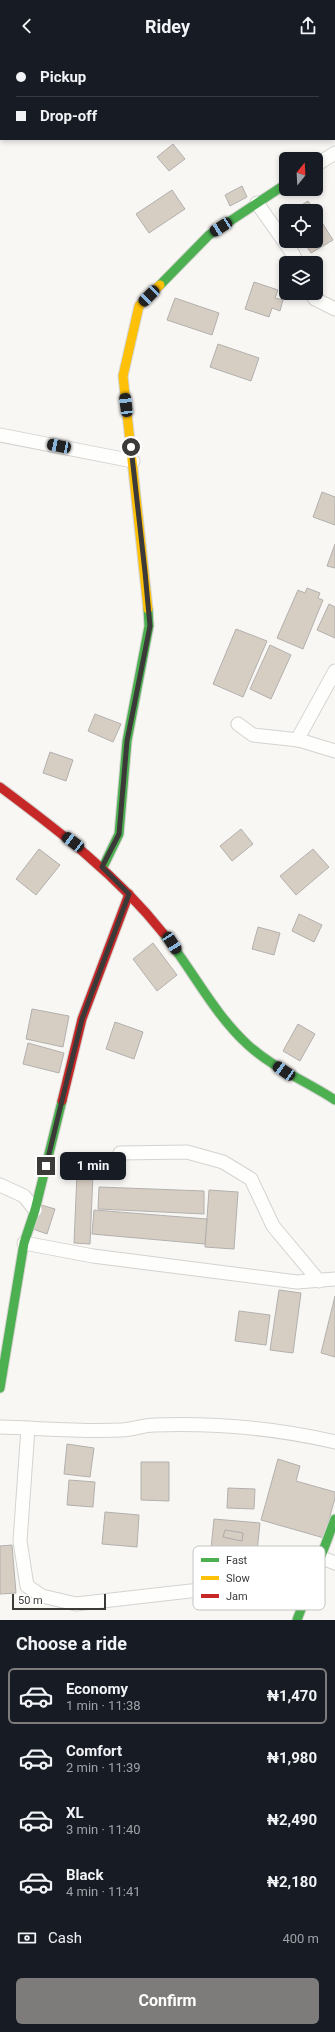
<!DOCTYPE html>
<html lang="en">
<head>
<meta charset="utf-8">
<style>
	body { margin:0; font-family:Roboto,sans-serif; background:#242831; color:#f1f3f6; height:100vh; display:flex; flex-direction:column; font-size:15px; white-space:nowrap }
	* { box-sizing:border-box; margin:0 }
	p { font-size:13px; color:#9ea1a6 }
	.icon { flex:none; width:22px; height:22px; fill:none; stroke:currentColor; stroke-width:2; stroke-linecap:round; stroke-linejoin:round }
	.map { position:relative; height:1568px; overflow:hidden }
	.panel { display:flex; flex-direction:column; background:#171b24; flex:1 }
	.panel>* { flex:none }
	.guide { position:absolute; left:0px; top:0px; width:335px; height:88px; box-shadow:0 2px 6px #0003; display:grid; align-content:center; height:88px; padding:0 16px; background:#171b24 }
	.needle { width:26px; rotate:18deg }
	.controls { position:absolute; left:279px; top:100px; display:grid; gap:8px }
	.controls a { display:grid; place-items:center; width:44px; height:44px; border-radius:6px; background:#171b24; box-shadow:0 2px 6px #0003; font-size:20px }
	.scale { position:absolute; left:12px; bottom:10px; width:94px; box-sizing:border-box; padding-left:4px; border:2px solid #3c3a38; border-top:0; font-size:11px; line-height:14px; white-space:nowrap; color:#3c3a38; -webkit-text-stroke:3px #fff; paint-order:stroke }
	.end { position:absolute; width:18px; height:18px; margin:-9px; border:5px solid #3c3a38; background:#fff; box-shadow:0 0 0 2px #fff }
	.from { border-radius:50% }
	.bubble { position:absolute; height:28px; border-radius:6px; background:#171b24; box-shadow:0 2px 6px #0003; font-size:13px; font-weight:700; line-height:28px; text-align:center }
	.car { position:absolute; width:12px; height:24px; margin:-12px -6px; border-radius:5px; box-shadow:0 0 3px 1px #0007; background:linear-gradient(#222 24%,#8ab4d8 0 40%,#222 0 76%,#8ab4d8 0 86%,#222 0) }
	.guide b { display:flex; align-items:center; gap:14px; height:38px; font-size:15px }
	.guide b+b { border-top:1px solid #363941 }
	.guide i { width:10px; height:10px; background:#f1f3f6 }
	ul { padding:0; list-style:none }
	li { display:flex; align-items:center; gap:12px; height:56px; margin:0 8px 6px; padding:0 8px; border:2px solid transparent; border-radius:6px }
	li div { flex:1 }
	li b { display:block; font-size:15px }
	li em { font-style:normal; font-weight:700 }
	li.current { border-color:#7e7c7a }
	li>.icon { width:36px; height:36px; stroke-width:1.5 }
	h2 { padding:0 16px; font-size:18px; line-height:48px }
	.pay { display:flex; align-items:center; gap:10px; height:44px; padding:0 16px; font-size:15px }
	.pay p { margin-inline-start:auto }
	.primary-button { display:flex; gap:8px; margin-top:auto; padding:8px 16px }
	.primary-button a { flex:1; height:46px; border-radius:6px; background:#7e7c7a; color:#fff; font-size:16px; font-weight:700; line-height:46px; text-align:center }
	header { display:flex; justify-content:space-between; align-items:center; height:52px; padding:0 16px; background:#171b24; font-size:18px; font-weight:700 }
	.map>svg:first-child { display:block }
	.building { fill:#d7cec3; stroke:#b2b0ae; fill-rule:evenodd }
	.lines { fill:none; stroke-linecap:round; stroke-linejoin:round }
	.street-casing { stroke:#d4d3d0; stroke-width:15 }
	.fast-casing { stroke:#d4d3d0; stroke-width:11 }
	.slow-casing { stroke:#d4d3d0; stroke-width:11 }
	.jam-casing { stroke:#d4d3d0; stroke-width:11 }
	.street { stroke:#fefefd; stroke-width:13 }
	.fast { stroke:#4caf50; stroke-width:9 }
	.slow { stroke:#ffc107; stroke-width:9 }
	.jam { stroke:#c62828; stroke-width:9 }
	.route { stroke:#3c3a38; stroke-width:5 }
	.key { fill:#fff; stroke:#c4c4c3; stroke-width:1 }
	.key-label { font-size:11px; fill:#3c3a38 }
</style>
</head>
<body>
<header><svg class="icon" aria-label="back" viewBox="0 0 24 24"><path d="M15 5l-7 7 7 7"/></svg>Ridey<svg class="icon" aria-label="share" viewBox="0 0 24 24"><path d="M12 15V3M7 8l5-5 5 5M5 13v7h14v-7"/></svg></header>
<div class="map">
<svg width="335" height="1568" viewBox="0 0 335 1568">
	<rect width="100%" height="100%" fill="#f9f7f4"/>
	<g class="building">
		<path d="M173,92L185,107L169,119L157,105Z"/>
		<path d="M242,134L247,145L230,154L225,143Z"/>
		<path d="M172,138L185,157L149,181L136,162Z"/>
		<path d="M308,149L315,159H292Z"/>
		<path d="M316,161L333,188L311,201L303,189H316Z"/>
		<path d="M254,230L278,238L275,246L283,248L280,259L272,256L269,265L245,257Z"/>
		<path d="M175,246L219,261L212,283L167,268Z"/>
		<path d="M218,292L259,306L251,329L210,315Z"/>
		<path d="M322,440L335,445V473L313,465Z"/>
		<path d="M335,492V516L327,514Z"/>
		<path d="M307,536L320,541L318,546L323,548L303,597L277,586L298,538L305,541Z"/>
		<path d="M329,552L335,555V586L317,578Z"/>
		<path d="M236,577L267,589L243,645L213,632Z"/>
		<path d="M270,593L291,603L271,647L250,637Z"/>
		<path d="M95,662L121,672L113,690L88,679Z"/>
		<path d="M50,700L73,708L66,729L43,721Z"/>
		<path d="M241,777L253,792L232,809L220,794Z"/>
		<path d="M39,797L60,813L36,843L16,827Z"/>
		<path d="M313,797L329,815L296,843L280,824Z"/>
		<path d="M299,862L322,873L314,890L292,879Z"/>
		<path d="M258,875L280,881L274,903L252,897Z"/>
		<path d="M153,891L177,923L157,939L133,907Z"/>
		<path d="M32,957L69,964L63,995L26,987Z"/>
		<path d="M115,970L143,980L134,1007L106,997Z"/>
		<path d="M298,972L315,982L300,1009L283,999Z"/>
		<path d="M28,991L64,1001L59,1021L23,1012Z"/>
		<path d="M77,1121L93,1122L90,1192L74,1191Z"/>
		<path d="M99,1135L204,1139V1162L98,1157Z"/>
		<path d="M209,1138L238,1140L234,1197L205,1195Z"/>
		<path d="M41,1153L55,1157L47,1182L33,1177Z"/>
		<path d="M94,1158L207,1167L205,1192L92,1182Z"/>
		<path d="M279,1238L301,1241L293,1301L270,1298Z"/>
		<path d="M335,1244V1305L321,1301Z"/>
		<path d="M239,1259L270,1263L266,1293L235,1289Z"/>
		<path d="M67,1392L94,1396L90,1425L64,1422Z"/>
		<path d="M278,1407L300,1414L296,1429L335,1440V1446L324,1486L261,1468Z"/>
		<path d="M141,1410H169V1449L141,1448Z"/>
		<path d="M69,1428L95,1430L93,1455L67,1453Z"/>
		<path d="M228,1436L255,1437L254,1457L227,1456Z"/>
		<path d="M105,1460L139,1463L137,1495L102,1492Z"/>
		<path d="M214,1467L260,1471L257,1500L211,1496ZM225,1478L243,1481L242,1489L223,1485Z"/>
		<path d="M225,1478L243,1481L242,1489L223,1485Z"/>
		<path d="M12,1493L16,1541L0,1542V1494Z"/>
	</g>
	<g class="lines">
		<g class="street-casing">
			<g id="street">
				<path d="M276,0V1"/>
				<path d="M334,69L335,71"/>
				<path d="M316,113L335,101"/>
				<path d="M257,151L293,202L297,211"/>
				<path d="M311,241L315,247L335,257"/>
				<path d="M0,383L133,409"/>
				<path d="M238,672L253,683L299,688L335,699"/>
				<path d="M297,688L335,619"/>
				<path d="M120,1101L187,1100L223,1110L251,1127L273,1174L319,1229"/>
				<path d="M0,1133L24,1144L35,1158"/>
				<path d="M24,1191L93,1204L297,1230L335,1227"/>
				<path d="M0,1375C40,1376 81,1380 121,1378C133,1378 143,1373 154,1373C215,1371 276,1376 335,1390"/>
				<path d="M28,1376L20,1489L27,1534L42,1544L76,1552L313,1525"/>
				<path d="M320,1505L335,1511"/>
			</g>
		</g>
		<g class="fast-casing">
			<g id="fast">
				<path d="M160,233L209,183L286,132"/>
				<path d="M103,815L119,782L127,689L149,574L148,557"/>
				<path d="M163,881C192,917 213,961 248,993C273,1016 306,1029 335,1048"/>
				<path d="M0,1336L24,1191L35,1158L62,1049"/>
				<path d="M297,1568L335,1467"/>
			</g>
		</g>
		<g class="slow-casing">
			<path id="slow" d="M148,557L123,324L139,254L160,233"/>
		</g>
		<g class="jam-casing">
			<g id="jam">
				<path d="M0,735C59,779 117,823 163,881"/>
				<path d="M62,1049L82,967L129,842"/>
			</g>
		</g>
		<use href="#street" class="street"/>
		<use href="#fast" class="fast"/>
		<use href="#slow" class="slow"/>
		<use href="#jam" class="jam"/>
	</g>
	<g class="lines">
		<path class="route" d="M46,1114L82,967L129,842L102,815L119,782L127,689L150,574L145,520L131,395"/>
	</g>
	<rect x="193" y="1494" width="132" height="64" rx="6" class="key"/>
	<rect x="201" y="1506" width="18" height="4" fill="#4caf50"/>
	<rect x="201" y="1524" width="18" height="4" fill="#ffc107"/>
	<rect x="201" y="1542" width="18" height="4" fill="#c62828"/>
	<g class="key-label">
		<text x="226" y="1512">Fast</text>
		<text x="226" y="1530">Slow</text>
		<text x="226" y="1548">Jam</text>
	</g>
</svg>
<div class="controls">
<a><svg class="needle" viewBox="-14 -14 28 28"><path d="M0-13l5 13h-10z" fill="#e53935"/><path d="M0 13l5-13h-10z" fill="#9ea1a6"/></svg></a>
<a><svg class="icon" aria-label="locate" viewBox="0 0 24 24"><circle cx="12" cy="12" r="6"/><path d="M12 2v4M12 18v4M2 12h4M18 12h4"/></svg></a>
<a><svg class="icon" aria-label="layers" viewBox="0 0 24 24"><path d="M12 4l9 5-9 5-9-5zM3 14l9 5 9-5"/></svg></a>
</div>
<div class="scale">50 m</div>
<i class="end from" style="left:131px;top:395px"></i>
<i class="end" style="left:46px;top:1114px"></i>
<div class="bubble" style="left:60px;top:1100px;width:66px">1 min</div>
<i class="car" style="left:221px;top:175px;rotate:237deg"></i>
<i class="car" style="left:149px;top:244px;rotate:225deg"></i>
<i class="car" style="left:126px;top:353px;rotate:353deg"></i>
<i class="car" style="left:59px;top:394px;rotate:281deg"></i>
<i class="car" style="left:73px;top:790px;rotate:307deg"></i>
<i class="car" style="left:172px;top:891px;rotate:147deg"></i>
<i class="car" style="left:284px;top:1019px;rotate:304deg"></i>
<div class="guide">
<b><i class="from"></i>Pickup</b>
<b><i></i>Drop-off</b>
</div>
</div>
<section class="panel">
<h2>Choose a ride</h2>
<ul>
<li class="current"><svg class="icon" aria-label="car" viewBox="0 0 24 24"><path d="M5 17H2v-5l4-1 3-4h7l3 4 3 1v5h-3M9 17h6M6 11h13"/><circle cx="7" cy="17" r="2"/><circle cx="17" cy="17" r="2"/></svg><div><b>Economy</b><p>1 min · 11:38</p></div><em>₦1,470</em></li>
<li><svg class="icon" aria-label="car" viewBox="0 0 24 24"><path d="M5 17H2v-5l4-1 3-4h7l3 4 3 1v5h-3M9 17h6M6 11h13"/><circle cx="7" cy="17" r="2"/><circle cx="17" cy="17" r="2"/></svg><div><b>Comfort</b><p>2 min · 11:39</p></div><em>₦1,980</em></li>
<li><svg class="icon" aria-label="car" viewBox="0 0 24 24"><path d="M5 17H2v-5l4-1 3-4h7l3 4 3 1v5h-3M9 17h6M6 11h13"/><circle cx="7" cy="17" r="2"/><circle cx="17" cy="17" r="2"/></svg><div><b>XL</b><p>3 min · 11:40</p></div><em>₦2,490</em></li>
<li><svg class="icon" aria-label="car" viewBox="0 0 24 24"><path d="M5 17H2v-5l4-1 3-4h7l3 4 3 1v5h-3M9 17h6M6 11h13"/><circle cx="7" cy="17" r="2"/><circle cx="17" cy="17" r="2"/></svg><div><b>Black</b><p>4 min · 11:41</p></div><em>₦2,180</em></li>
</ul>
<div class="pay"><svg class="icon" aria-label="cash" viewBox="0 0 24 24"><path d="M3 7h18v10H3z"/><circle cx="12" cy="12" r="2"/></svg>Cash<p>400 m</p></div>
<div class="primary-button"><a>Confirm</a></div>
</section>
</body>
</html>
